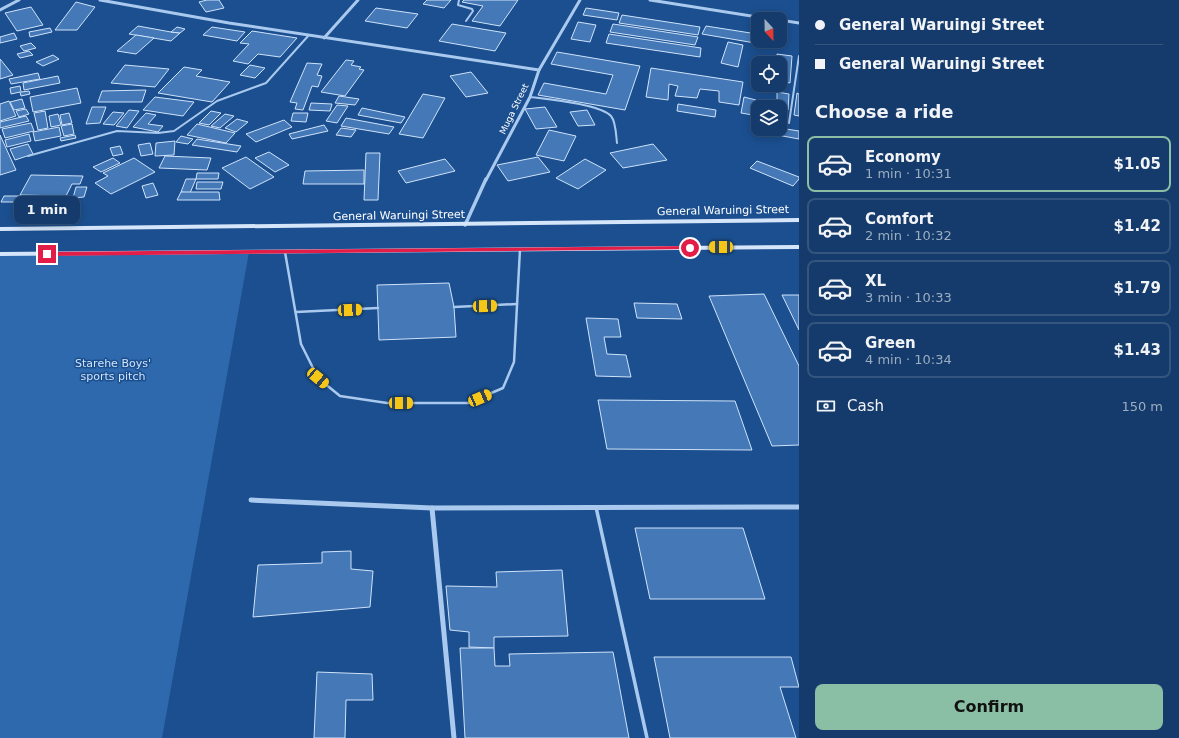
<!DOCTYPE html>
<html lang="en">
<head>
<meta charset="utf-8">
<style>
	body { margin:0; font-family:"DejaVu Sans",sans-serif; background:#1d4271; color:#f1f3f6; height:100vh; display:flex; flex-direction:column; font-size:15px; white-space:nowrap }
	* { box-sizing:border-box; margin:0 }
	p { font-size:13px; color:#9dadc1 }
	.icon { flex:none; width:22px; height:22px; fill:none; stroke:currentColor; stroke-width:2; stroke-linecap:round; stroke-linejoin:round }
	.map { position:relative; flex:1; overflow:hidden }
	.side { display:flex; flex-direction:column; background:#143b6b; width:380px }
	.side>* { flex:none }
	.banner { display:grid; align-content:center; height:88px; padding:0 16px; background:#143b6b }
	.needle { width:26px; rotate:158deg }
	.controls { position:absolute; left:751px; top:12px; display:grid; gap:8px }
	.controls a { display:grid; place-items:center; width:36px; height:36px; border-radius:8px; background:#143b6b; box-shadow:0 2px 10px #0003,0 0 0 1px #33557e; font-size:20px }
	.end { position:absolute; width:18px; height:18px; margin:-9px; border:5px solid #e11d48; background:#fff; box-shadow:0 0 0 2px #fff }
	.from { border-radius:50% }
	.bubble { position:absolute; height:28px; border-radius:8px; background:#143b6b; box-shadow:0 2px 10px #0003,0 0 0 1px #33557e; font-size:13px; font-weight:700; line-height:28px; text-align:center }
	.car { position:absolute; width:12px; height:24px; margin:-12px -6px; border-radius:5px; box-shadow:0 0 3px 1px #0007; background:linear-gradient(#f5c518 24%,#345 0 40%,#f5c518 0 76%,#345 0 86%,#f5c518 0) }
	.banner b { display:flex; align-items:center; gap:14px; height:38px; font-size:15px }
	.banner b+b { border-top:1px solid #33557e }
	.banner i { width:10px; height:10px; background:#f1f3f6 }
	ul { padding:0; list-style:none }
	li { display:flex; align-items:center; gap:12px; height:56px; margin:0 8px 6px; padding:0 8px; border:2px solid #33557e; border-radius:8px }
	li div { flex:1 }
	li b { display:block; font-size:15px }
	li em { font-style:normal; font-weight:700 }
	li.selected { border-color:#8abfa5 }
	li>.icon { width:36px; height:36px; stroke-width:1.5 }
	h2 { padding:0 16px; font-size:18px; line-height:48px }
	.pay { display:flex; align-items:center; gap:10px; height:44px; padding:0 16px; font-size:15px }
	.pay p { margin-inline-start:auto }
	.action { display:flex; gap:8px; margin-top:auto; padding:8px 16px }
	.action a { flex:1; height:46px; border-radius:8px; background:#8abfa5; color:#111; font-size:16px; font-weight:700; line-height:46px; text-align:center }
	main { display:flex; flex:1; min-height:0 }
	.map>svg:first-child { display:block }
	.green { fill:#2e69ad }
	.building { fill:#4478b7; stroke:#cfe3fa }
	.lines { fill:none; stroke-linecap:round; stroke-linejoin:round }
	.lane-far2 { stroke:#a9c9ee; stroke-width:2 }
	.lane-far1 { stroke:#a9c9ee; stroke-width:2.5 }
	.lane { stroke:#a9c9ee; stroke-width:3.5 }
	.street-far2 { stroke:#a9c9ee; stroke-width:3 }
	.street-far1 { stroke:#a9c9ee; stroke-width:3.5 }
	.street { stroke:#a9c9ee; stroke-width:5 }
	.secondary { fill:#d6e6fa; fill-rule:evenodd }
	.route { fill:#e11d48 }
	.labels { text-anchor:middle; stroke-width:3; stroke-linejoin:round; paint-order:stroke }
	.far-street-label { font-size:9px; fill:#fff; stroke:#1b4f8f }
	.street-label { font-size:11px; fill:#fff; stroke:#1b4f8f }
	.park-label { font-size:11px; fill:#cfe3fa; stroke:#1b4f8f }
</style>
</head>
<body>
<main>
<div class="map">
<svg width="799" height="738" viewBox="0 0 799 738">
	<rect width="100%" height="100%" fill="#1b4f8f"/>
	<path class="green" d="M249,252L162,738H0V254Z"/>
	<g class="building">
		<path d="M207,0H219L224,8L206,12L199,2Z"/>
		<path d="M427,0H451L444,8L423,4Z"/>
		<path d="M464,0H518L500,26L472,21L483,6L462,2Z"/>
		<path d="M76,2L95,7L77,30H55Z"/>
		<path d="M31,7L43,25L17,31L5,13Z"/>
		<path d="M376,8L418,14L407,28L365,21Z"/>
		<path d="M586,8L619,13L617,20L583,15Z"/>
		<path d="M622,15L700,27L698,35L619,23Z"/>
		<path d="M578,22L596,25L590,42L571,39Z"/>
		<path d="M452,24L506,33L495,51L439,41Z"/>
		<path d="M613,24L698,37L695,45L610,32Z"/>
		<path d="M138,26L171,32L180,33L171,41L129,34Z"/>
		<path d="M706,26L757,34L755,43L702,34Z"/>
		<path d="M177,27L185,29L180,33L171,32Z"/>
		<path d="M212,27L245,32L237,41L203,35Z"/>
		<path d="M50,28L52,32L30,37L29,32Z"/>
		<path d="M252,31L297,38L280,57L258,54L248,64L233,61L249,44L240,43Z"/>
		<path d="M14,33L17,39L0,43V37Z"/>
		<path d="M609,34L701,48L700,57L606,43Z"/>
		<path d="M136,35L154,38L136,54L117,51Z"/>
		<path d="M728,42L743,45L738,67L721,63Z"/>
		<path d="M31,43L36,48L24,51L20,46Z"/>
		<path d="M29,51L33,55L20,58L17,54Z"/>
		<path d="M557,52L640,66L625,110L538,95L544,83L606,94L613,75L551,64Z"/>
		<path d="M777,54L792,56L790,83L780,81V63H777Z"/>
		<path d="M53,55L59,59L43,66L36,62Z"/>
		<path d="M0,59L13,75L0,79Z"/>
		<path d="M346,60L354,61L351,65L361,67L359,69L364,70L345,96L321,92Z"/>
		<path d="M307,63L322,64L317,75L322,76L318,87L312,86L303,110L295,109L297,103L290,102Z"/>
		<path d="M125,65L169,69L155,87L111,83Z"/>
		<path d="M250,65L265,68L255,78L240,75Z"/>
		<path d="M184,67L202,70L196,76L230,82L212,102L158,93Z"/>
		<path d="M651,68L743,82L739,105L719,102V91L700,89L697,98L675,96L678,86L669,84L668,100L646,97Z"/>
		<path d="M471,72L488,93L466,97L450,76Z"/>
		<path d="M38,73L40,79L11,84L9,79Z"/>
		<path d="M58,76L60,83L24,90L23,83Z"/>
		<path d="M20,86L21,92L29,91L30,94L21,96L20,92L11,94L10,88Z"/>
		<path d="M77,88L81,103L33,112L30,97Z"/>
		<path d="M146,90L142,102H98L102,91Z"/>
		<path d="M777,92L789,94L788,110L777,107Z"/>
		<path d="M797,93L799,94V116L794,115Z"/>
		<path d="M423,94L445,98L423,138L399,134Z"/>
		<path d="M339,96L359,99L355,105L335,103Z"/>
		<path d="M155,97L194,102L183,116L143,110Z"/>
		<path d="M744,97L756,100L753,115L741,113Z"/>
		<path d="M22,99L25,108L14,110L10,102Z"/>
		<path d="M9,101L16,116L0,121V104Z"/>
		<path d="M311,103L332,104L330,111L309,110Z"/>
		<path d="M678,104L716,110L715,117L677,111Z"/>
		<path d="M337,105L348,106L337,123L326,121Z"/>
		<path d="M92,107H106L100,123L86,124Z"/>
		<path d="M545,107L557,127L536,129L525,109Z"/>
		<path d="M362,108L405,117L401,123L358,115Z"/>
		<path d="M26,109L29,114L19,117L16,111Z"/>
		<path d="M129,110L139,111L127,128L116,126Z"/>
		<path d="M587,110L595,125L578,126L570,112Z"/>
		<path d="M45,111L48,128L38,130L34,113Z"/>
		<path d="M211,111L221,113L209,125L199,123Z"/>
		<path d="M113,112L124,113L114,125L103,124Z"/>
		<path d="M69,113L72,123L62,125L60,115Z"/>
		<path d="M146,113L156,115L148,124L163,126L158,132L133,127Z"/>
		<path d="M293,113H308L306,122L291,121Z"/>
		<path d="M58,114L61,125L51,127L49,116Z"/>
		<path d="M225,114L234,116L220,128L211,126Z"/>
		<path d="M26,116L29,121L0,128V122Z"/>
		<path d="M346,118L394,127L389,134L341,126Z"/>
		<path d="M237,119L248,122L236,132L225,128Z"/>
		<path d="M284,120L292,127L256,142L246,134Z"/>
		<path d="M31,123L34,131L5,138L2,129Z"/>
		<path d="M72,124L74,134L64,136L61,126Z"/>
		<path d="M197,124L235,133L226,143L187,135Z"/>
		<path d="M324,125L328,131L292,139L289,134Z"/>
		<path d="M59,127L61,136L35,141L33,132Z"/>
		<path d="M341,128L356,130L351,137L336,135Z"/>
		<path d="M780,128L799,131V139L761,132L762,129Z"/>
		<path d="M549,130L576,136L564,161L536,155Z"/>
		<path d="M29,134L31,141L7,147L5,140Z"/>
		<path d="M0,135L16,170L0,175Z"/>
		<path d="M75,135L76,138L61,141L60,138Z"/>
		<path d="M181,136L193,139L188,144L176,142Z"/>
		<path d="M197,139L241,146L237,152L192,145Z"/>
		<path d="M175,141L174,155L155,156L156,143Z"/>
		<path d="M150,143L153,154L141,156L138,145Z"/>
		<path d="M28,144L33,154L15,160L10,149Z"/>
		<path d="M653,144L667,160L623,168L610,153Z"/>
		<path d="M120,146L123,154L113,156L110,148Z"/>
		<path d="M269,152L289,165L275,172L255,158Z"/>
		<path d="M366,153H380L378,200H364Z"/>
		<path d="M165,156L211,158L207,170L159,168Z"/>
		<path d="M246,157L274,177L250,189L222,168Z"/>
		<path d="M538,157L550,172L508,181L497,165Z"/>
		<path d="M113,158L120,163L101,172L93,167Z"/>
		<path d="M134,158L155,172L111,194L95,183L108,176L103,173Z"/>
		<path d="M445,159L455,171L406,183L398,171Z"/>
		<path d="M585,159L606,170L578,189L556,178Z"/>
		<path d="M757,161L799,177V179L793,186L750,168Z"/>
		<path d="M364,170V184H303L305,171Z"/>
		<path d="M197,173H219L218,179H196Z"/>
		<path d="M31,175L83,176L80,184H72L66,196L20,195Z"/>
		<path d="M186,179H196L190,193L181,192Z"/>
		<path d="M197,182H223L221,189H196Z"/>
		<path d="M153,183L158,195L146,198L142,186Z"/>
		<path d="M76,187H87L84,197L73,198Z"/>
		<path d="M181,192H219L220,200H177Z"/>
		<path d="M4,196H44L41,202H1Z"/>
		<path d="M449,283L454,307L456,337L379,340L377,285Z"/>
		<path d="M764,294L799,366V445L772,446L709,296Z"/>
		<path d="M782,295H799V330Z"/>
		<path d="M634,303L677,304L682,319L637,318Z"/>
		<path d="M586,318L618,319L621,337H604L607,354L626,355L631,377L596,376Z"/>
		<path d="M598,400L735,401L752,450L607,449Z"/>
		<path d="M635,528H743L765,599H650Z"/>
		<path d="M351,551V569L373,571L370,607L253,617L258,565L322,563V552Z"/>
		<path d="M562,570L568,636L494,637V648L469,647V632L450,630L446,586L497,587L496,572Z"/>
		<path d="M460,648H494L495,666H510L509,654L613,652L629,738H465Z"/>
		<path d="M654,657H791L799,687H780L796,738H670Z"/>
		<path d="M317,672L372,674L373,700H346L345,738H314Z"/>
	</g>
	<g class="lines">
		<g class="lane-far2">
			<path d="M459,0L458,5L472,9L473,11L466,21"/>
			<path d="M530,97C547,99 600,104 611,116C616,122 616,135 617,143"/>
			<path d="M789,123L799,56"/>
			<path d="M28,156L117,131L158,133L174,131L217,101L266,83L309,35"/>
		</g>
		<g class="lane-far1">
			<path d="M285,252L301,344L318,378L340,396L387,403H468L503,388L514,362L520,249"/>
			<path d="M454,307L517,304"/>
			<path d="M296,312L378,308"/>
		</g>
		<path class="lane" d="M596,507L647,738"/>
		<g class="street-far2">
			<path d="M100,0L229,23L539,70"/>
			<path d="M650,0L771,19"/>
			<path d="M0,10L19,0"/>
			<path d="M780,20L799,23"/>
			<path d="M324,38L358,0"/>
			<path d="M486,180L530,97L539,70L580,0"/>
		</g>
		<path class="street-far1" d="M465,225L486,179"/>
		<g class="street">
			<path d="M251,500L432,508L799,507"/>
			<path d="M432,508L454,738"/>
		</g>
		<g class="secondary">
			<path d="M799,218V222L0,231V227Z"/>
			<path d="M799,245V249L0,256V252Z"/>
		</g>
	</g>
	<path class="route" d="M690,246L692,249L47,256L44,254L47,252Z"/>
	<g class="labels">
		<g class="far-street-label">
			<text transform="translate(514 109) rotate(-64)" y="3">Muga Street</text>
		</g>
		<g class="street-label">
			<text transform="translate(723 210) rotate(-1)" y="4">General Waruingi Street</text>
			<text transform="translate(399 215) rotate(-1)" y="4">General Waruingi Street</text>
		</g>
		<g class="park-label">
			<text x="113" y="367">Starehe Boys'<tspan x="113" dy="13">sports pitch</tspan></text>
		</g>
	</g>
</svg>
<div class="controls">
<a><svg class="needle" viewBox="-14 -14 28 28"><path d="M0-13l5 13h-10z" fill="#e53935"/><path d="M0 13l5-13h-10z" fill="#9dadc1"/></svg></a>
<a><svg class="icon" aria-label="locate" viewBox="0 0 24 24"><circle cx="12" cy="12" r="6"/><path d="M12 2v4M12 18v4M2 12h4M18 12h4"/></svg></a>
<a><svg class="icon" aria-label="layers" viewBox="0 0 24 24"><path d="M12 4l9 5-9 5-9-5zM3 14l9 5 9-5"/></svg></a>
</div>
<i class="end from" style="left:690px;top:248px"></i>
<i class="end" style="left:47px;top:254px"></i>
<div class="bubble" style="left:14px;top:196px;width:66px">1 min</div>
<i class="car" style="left:721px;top:247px;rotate:270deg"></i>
<i class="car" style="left:485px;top:306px;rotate:88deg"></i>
<i class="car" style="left:350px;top:310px;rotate:87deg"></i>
<i class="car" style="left:318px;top:378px;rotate:130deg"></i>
<i class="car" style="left:480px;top:398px;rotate:67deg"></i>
<i class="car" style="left:401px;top:403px;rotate:90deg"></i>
</div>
<section class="side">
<div class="banner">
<b><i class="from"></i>General Waruingi Street</b>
<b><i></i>General Waruingi Street</b>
</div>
<h2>Choose a ride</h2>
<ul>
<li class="selected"><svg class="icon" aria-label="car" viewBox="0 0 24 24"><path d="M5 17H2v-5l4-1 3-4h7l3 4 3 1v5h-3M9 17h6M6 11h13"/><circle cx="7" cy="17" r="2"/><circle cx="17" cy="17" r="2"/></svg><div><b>Economy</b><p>1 min · 10:31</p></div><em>$1.05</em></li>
<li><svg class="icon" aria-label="car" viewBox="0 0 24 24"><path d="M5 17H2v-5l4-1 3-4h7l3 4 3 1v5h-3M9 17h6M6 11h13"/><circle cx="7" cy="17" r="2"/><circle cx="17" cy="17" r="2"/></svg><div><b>Comfort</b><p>2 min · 10:32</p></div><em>$1.42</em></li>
<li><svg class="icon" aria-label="car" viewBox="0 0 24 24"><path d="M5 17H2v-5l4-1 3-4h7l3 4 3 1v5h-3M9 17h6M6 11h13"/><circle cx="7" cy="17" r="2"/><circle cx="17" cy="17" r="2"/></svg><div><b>XL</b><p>3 min · 10:33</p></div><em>$1.79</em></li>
<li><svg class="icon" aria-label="car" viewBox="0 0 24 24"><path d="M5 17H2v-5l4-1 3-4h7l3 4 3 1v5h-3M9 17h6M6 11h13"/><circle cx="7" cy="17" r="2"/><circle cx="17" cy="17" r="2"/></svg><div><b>Green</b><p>4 min · 10:34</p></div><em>$1.43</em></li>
</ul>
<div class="pay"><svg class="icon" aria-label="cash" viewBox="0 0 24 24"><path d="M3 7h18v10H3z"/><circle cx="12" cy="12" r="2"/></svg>Cash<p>150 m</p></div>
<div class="action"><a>Confirm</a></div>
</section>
</main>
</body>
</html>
